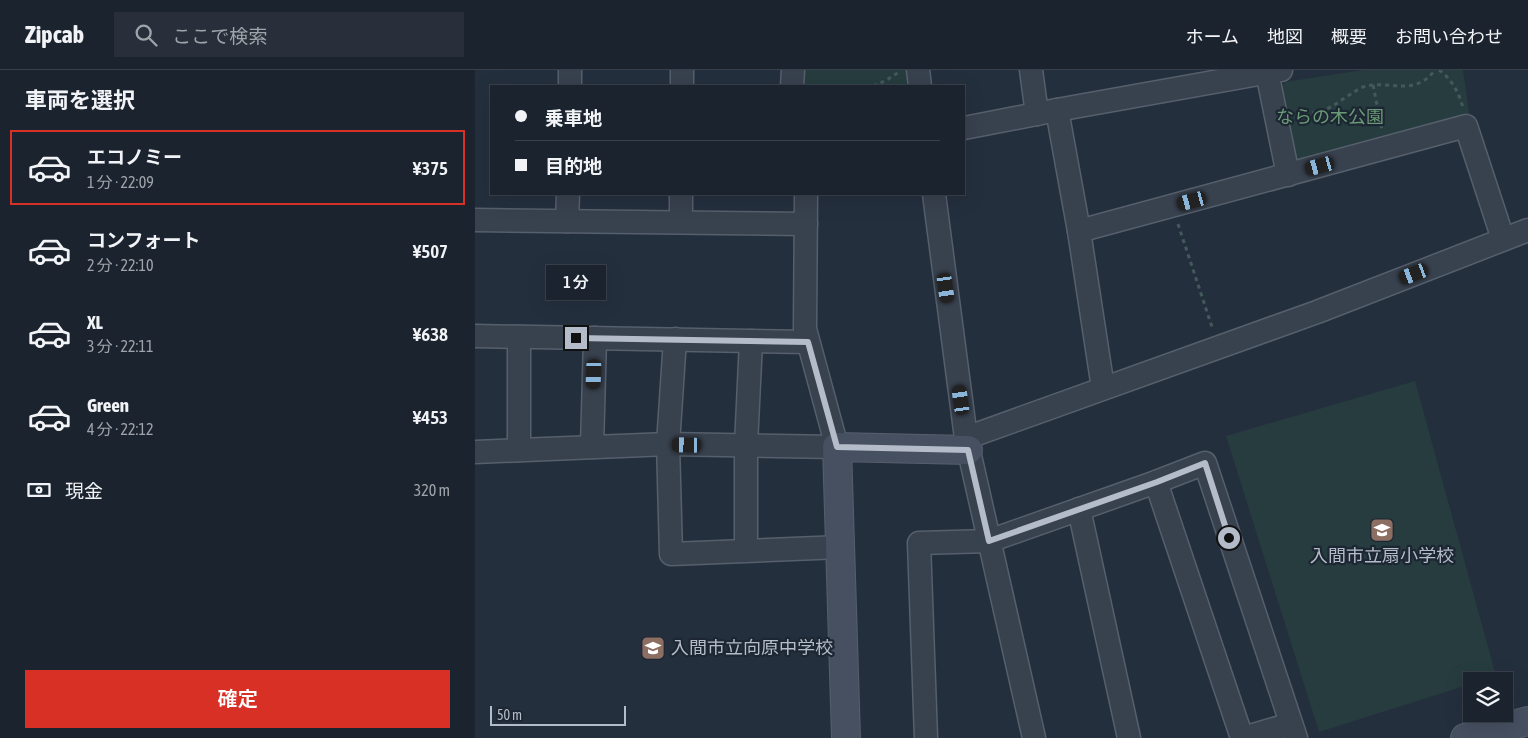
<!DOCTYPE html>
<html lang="ja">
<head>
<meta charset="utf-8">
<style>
	body { margin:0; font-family:"Asap Condensed","Noto Sans JP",sans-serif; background:#282f3a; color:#f1f3f6; height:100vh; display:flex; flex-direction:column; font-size:19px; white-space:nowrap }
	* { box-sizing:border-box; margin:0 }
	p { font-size:16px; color:#a0a4aa }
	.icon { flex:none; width:28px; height:28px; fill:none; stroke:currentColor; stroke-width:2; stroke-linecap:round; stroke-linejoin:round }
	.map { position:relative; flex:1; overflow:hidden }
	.sheet { display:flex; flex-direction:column; background:#1b232e; width:475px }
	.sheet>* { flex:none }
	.hud { position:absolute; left:15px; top:15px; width:475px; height:110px; border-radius:0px; box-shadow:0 5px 20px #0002,0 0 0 1px #39404a; display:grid; align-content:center; height:110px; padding:0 25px; background:#1b232e }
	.tools { position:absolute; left:988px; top:602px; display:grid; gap:10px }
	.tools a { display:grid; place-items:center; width:50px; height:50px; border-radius:0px; background:#1b232e; box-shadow:0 5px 20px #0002,0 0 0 1px #39404a; font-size:25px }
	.scale { position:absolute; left:15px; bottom:12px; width:136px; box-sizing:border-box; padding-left:5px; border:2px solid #b4bcc9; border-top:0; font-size:14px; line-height:18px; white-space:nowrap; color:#b4bcc9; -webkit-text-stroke:4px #1d2633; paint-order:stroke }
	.end { position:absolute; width:22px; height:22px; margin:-11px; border:6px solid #b4bcc9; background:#111; box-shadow:0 0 0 2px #111 }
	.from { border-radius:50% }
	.bubble { position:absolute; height:35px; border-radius:0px; background:#1b232e; box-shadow:0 5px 20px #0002,0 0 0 1px #39404a; font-size:16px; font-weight:600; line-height:35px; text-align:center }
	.car { position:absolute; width:15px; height:30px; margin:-15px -8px; border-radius:6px; box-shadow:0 0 4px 1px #0007; background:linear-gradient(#222 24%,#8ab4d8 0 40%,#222 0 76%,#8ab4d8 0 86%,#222 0) }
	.hud b { display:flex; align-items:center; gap:18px; height:48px; font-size:19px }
	.hud b+b { border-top:1px solid #39404a }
	.hud i { width:12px; height:12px; background:#f1f3f6 }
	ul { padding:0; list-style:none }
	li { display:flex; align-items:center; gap:15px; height:75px; margin:0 10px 8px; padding:0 15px; border:2px solid transparent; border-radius:0px }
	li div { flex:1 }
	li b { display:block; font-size:19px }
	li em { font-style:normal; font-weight:600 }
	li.active { border-color:#d93025 }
	li>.icon { width:45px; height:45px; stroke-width:1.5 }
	h2 { padding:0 25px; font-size:22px; line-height:60px }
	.pay { display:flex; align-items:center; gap:12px; height:55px; padding:0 25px; font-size:19px }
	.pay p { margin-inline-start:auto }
	.button { display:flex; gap:10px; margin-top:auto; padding:10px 25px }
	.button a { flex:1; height:58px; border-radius:0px; background:#d93025; color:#fff; font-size:20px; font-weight:600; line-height:58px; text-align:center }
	header { display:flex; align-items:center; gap:30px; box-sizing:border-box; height:70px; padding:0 25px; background:#1b232e; border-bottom:1px solid #39404a }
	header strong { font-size:24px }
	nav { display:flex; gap:28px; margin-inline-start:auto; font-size:18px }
	.search { width:350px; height:45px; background:#282f3a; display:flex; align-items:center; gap:12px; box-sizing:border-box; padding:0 18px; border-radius:0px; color:#a0a4aa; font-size:19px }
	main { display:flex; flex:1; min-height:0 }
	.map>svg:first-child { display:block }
	.green { fill:#263c3f }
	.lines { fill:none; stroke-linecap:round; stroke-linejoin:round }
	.street-casing { stroke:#565f6c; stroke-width:25 }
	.secondary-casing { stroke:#565f6c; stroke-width:30 }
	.path { stroke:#44595c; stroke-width:3; stroke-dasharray:4 4; stroke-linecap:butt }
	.street { stroke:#38414e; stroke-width:22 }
	.secondary { stroke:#465061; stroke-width:28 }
	.route { stroke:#b4bcc9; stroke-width:6 }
	.labels { text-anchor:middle; stroke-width:4.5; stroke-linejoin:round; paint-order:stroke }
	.park-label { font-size:18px; fill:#6b9a76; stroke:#1d2633 }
	.poi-label { font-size:18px; fill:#b4bcc9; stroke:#1d2633 }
</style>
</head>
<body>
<header>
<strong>Zipcab</strong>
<div class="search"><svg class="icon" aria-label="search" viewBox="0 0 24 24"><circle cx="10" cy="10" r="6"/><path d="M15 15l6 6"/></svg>ここで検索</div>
<nav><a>ホーム</a><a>地図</a><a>概要</a><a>お問い合わせ</a></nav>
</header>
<main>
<section class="sheet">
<h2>車両を選択</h2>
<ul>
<li class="active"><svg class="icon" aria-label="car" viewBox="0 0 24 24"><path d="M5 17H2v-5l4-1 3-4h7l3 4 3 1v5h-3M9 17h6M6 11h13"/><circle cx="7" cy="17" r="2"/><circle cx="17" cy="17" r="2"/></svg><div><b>エコノミー</b><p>1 分 · 22:09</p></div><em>¥375</em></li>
<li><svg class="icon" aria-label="car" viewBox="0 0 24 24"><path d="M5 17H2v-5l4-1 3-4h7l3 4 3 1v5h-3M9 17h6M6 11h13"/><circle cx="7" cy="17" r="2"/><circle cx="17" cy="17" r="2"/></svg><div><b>コンフォート</b><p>2 分 · 22:10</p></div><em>¥507</em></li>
<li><svg class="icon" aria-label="car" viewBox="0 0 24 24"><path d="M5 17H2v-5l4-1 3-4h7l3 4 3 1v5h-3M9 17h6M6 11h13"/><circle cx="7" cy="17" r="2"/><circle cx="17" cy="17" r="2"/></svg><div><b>XL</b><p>3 分 · 22:11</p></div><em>¥638</em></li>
<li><svg class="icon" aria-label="car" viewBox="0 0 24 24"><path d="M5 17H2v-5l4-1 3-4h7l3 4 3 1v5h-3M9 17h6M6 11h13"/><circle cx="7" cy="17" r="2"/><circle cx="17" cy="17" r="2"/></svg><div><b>Green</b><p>4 分 · 22:12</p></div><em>¥453</em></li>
</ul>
<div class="pay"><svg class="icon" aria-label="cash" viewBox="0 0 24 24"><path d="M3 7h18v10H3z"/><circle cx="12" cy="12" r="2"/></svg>現金<p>320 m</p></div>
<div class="button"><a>確定</a></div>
</section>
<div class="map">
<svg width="1053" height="668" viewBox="0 0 1053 668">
	<rect width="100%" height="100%" fill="#242f3e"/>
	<g class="green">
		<path d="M327,0H433L435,16H326Z"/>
		<path d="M888,0H988L995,49L822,98L803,23L810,12Z"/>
		<path d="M940,311L1021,606L1004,611H996V614L844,662L751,366Z"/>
	</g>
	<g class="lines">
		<g class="street-casing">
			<g id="street">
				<path d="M443,0L445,16"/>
				<path d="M556,0L562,44"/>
				<path d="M792,2L813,105"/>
				<path d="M95,16V0"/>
				<path d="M207,16V0"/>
				<path d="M317,16L318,0"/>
				<path d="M582,40L604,161L628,318"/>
				<path d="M489,58L582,40L806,0"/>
				<path d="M459,124L491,368L559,668"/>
				<path d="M0,150L331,154"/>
				<path d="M92,151L93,124"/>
				<path d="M206,152V124"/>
				<path d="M604,161L991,56L1028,169"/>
				<path d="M0,266L333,272"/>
				<path d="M200,269L193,374L196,484L366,477"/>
				<path d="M491,368L842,242L1053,160"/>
				<path d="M117,377L120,268"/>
				<path d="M44,380V267"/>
				<path d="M0,382L193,374L362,377L330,259L331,124"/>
				<path d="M681,412L767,668"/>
				<path d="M604,439L654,668"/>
				<path d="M271,480V375L276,271"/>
				<path d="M451,668L444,473L514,471L681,412L730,393L821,668"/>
				<path d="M768,668L816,654"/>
			</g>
		</g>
		<g class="secondary-casing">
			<g id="secondary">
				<path d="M371,668L362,377L493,380"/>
				<path d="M990,668L1053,651"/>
			</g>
		</g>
		<g class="path">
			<path d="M964,0C977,9 984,23 988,38"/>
			<path d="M898,15L907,60"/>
			<path d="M398,16L410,11L424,2"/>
			<path d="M821,44C841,44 852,41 868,29C875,25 881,20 888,17C914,9 939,28 960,0"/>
			<path d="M703,154L738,260"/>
		</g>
		<use href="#street" class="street"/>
		<use href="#secondary" class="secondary"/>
	</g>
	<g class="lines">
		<path class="route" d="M101,268L333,272L362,377L493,380L514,471L682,412L730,393L754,468"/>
	</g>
	<defs>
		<g id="school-square" transform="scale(1.25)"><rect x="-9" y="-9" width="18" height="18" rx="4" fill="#8d6e63" stroke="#1d2633"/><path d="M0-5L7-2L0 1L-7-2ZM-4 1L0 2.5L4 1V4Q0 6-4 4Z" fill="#fff"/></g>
	</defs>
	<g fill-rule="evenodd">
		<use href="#school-square" x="907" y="460"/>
		<use href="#school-square" x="178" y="578"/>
	</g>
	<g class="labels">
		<g class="park-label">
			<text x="855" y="53">ならの木公園</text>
		</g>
		<g class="poi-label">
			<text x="907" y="492">入間市立扇小学校</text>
			<text x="196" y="584" text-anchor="start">入間市立向原中学校</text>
		</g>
	</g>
</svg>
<div class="tools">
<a><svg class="icon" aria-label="layers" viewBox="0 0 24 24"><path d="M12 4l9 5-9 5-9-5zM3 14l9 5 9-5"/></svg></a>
</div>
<div class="scale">50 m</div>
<i class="end from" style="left:754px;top:468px"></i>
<i class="end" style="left:101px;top:268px"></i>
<div class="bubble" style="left:71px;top:195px;width:60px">1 分</div>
<i class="car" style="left:845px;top:96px;rotate:255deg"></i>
<i class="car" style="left:717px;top:131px;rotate:255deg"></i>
<i class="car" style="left:939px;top:204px;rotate:249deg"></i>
<i class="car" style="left:471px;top:218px;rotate:172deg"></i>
<i class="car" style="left:119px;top:304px;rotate:182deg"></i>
<i class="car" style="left:486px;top:330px;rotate:352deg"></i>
<i class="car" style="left:212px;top:375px;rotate:271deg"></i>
<div class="hud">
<b><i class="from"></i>乗車地</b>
<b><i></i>目的地</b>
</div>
</div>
</main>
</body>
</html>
